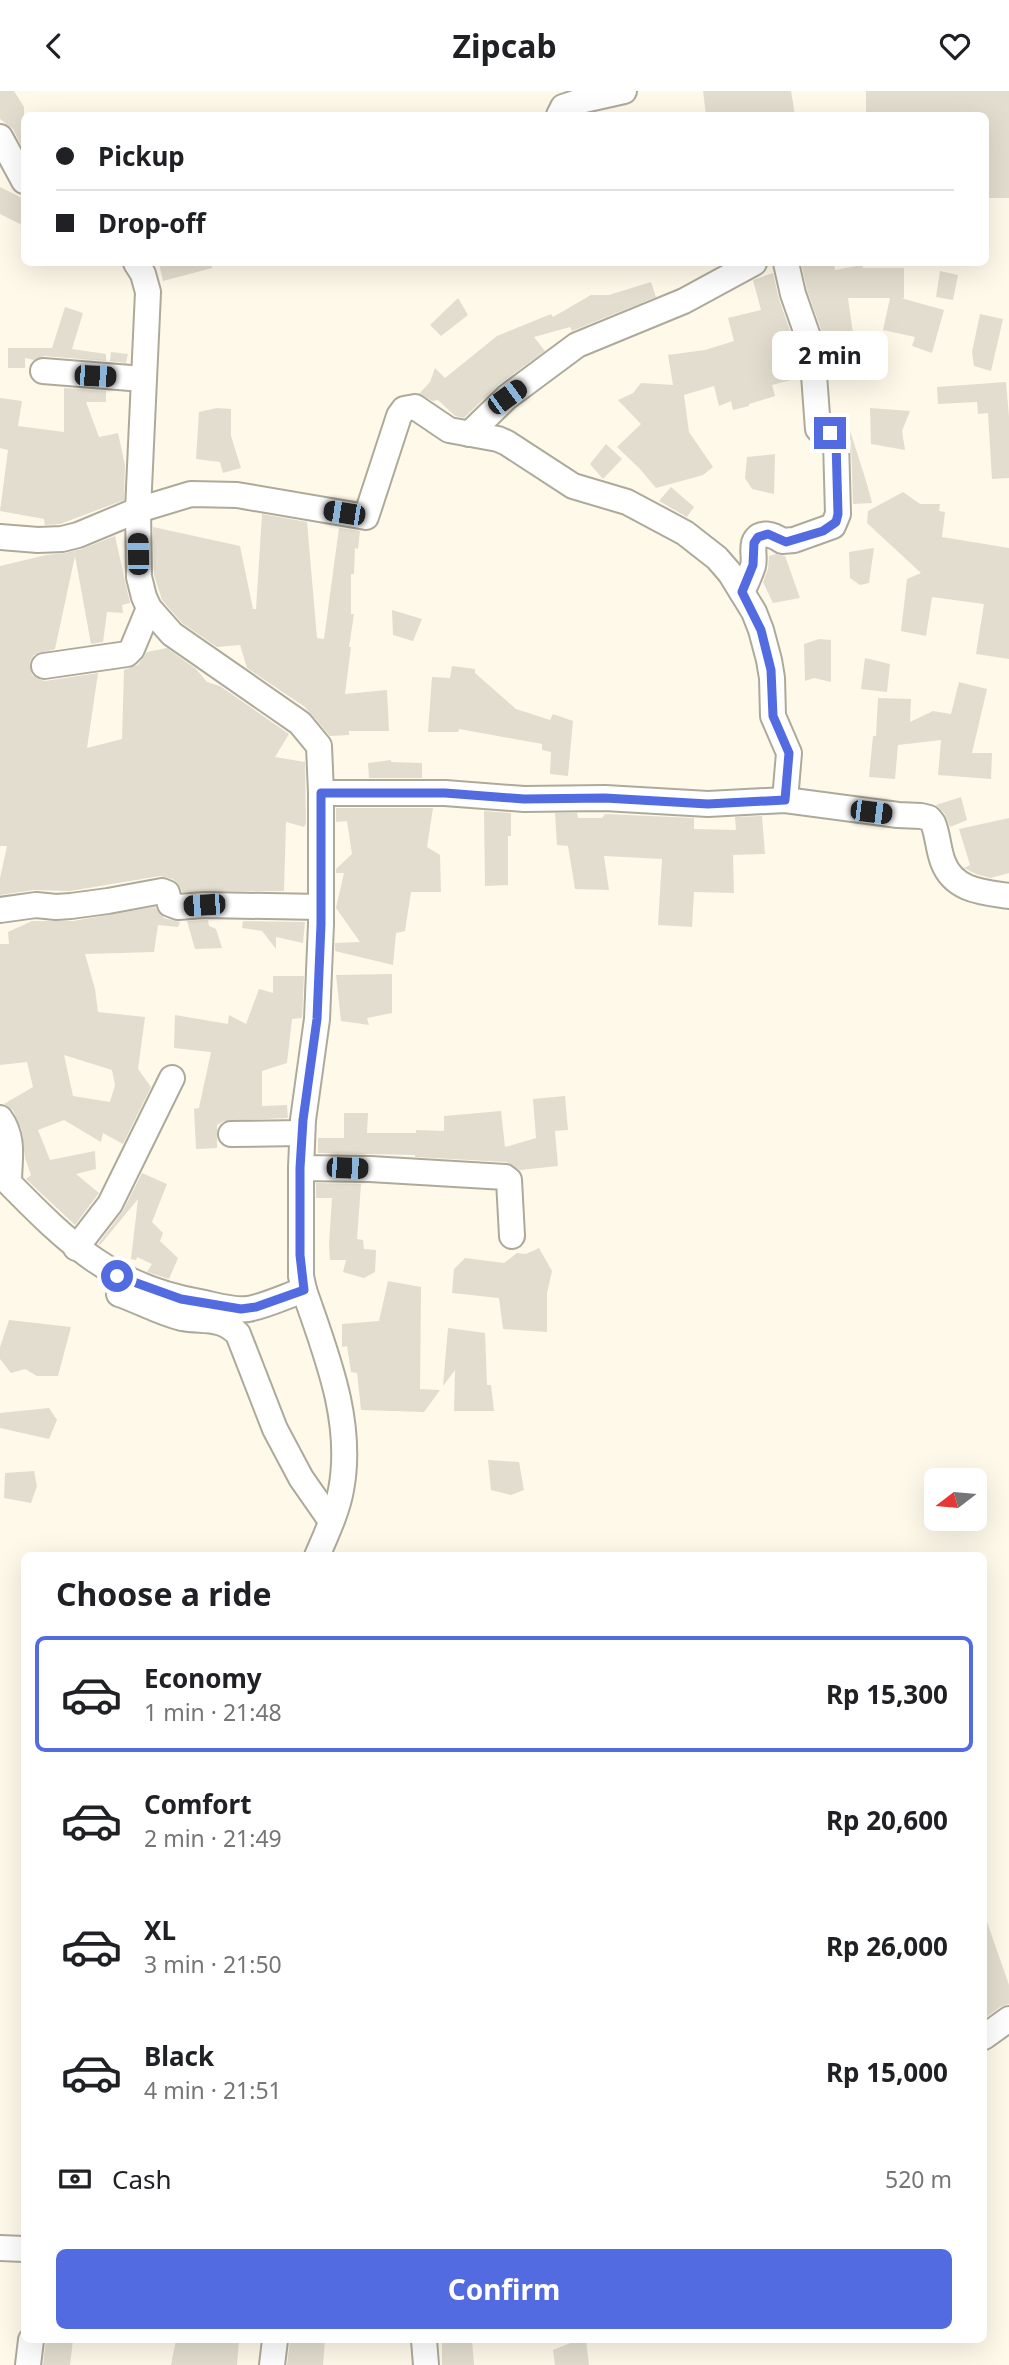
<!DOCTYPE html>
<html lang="en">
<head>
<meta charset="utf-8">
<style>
	body { margin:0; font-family:"Noto Sans",sans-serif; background:#f6f6f6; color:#202124; height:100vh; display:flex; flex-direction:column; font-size:26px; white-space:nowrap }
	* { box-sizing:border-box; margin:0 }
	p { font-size:23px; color:#757577 }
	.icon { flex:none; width:38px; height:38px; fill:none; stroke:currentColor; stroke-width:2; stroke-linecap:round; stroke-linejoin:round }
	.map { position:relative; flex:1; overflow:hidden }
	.details { position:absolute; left:21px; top:1461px; width:966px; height:791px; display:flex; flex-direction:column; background:#fff; border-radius:10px; box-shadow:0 7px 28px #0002 }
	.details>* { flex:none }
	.hud { position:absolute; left:21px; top:21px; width:968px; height:154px; border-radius:10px; box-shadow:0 7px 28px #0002; display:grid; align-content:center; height:154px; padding:0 35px; background:#fff }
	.needle { width:46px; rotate:254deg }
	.fabs { position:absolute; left:924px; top:1377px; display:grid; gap:14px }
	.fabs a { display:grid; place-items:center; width:63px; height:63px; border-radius:10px; background:#fff; box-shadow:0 7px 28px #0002; font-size:35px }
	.end { position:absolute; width:32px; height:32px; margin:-16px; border:9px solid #536be0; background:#fff; box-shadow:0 0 0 4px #fff }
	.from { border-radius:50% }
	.bubble { position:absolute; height:49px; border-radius:10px; background:#fff; box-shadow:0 7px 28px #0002; font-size:23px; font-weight:700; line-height:49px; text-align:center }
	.car { position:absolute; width:21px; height:42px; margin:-21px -10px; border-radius:9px; box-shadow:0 0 5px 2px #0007; background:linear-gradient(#222 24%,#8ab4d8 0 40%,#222 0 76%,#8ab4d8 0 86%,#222 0) }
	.hud b { display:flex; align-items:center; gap:24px; height:66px; font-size:26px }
	.hud b+b { border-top:2px solid #e0e0e0 }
	.hud i { width:18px; height:18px; background:#202124 }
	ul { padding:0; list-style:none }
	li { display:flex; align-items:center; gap:21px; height:116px; margin:0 14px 10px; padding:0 21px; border:4px solid transparent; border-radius:10px }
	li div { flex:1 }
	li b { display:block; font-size:26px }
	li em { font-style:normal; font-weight:700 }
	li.active { border-color:#536be0 }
	li>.icon { width:63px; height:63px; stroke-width:1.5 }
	h2 { padding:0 35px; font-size:32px; line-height:84px }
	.pay { display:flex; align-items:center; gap:18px; height:77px; padding:0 35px; font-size:26px }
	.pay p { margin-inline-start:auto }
	.primary-button { display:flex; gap:14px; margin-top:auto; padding:14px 35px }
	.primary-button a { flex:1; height:80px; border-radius:10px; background:#536be0; color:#fff; font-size:28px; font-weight:700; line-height:80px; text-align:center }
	header { display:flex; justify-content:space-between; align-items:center; height:91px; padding:0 35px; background:#fff; font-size:32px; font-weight:700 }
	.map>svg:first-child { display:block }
	.building { fill:#e2ddce; fill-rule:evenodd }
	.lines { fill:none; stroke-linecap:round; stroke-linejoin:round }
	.minor-casing { stroke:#aeaa9b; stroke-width:28 }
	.minor { stroke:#fff; stroke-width:24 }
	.route { stroke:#536be0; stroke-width:9 }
</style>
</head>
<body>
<header><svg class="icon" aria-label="back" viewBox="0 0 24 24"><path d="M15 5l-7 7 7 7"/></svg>Zipcab<svg class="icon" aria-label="heart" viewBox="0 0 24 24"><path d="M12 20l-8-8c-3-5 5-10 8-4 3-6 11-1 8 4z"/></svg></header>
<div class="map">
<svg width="1009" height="2274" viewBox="0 0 1009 2274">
	<rect width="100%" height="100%" fill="#fef9e9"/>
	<g class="building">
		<path d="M0,0H14L24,16V60L13,38L0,28Z"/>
		<path d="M703,0H791L795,24H706Z"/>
		<path d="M866,0H1009V107H985V24H866Z"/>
		<path d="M0,96L24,108V135L0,123Z"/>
		<path d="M159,172H212V177L163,190Z"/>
		<path d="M801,172H834L835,179L862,174L863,177H904V207H901L944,219L932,262L912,255L915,246L883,239L890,207H848L854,249L861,247L867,274L849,277L848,272L828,276L826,252L807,199Z"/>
		<path d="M940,180L958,184L953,209L936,206Z"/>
		<path d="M773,182L779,208L797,260L799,287L772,294L775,305L749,313V315L733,319L731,310L719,315L714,295L684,304L689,341L713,376L703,384L656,397L640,378L617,356L641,333L618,309L633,302L641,292L673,294L668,264L705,259L734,250L728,227L761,219L753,189Z"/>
		<path d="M651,191L656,206L572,240L570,236L534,246L545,260L498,294L464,327L455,325L438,309L433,310L419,303L430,291L435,277L445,287L497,245L551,223L553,226L591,204H609Z"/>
		<path d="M458,207L468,224L441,245L430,234Z"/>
		<path d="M65,216L83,222L72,258L106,263V270L44,265L34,269L25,267V277H8V257H52Z"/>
		<path d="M980,223L1003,228L991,280L974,275L972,261Z"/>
		<path d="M111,261L128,263L126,272L110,270Z"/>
		<path d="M1006,291L1009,326V387L992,388L988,322L978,323L977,311L938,313L937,296Z"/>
		<path d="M64,297L106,300V311H86L99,346L118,342L125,374L124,409L60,433L45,434L44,428L0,420L8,359L0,357V307L22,310L18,335L64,341Z"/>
		<path d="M217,317L231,318V345L241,377L223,382L220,371L196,368L199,321Z"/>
		<path d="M870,317L910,320L902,340L905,359L871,353Z"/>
		<path d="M845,324L867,393L872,412L853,413L851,350L843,335V325Z"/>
		<path d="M606,353L622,368L603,388L590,373Z"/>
		<path d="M775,363L774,403L752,398L745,387L747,366Z"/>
		<path d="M671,396L694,416L687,426L659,410Z"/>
		<path d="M903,401L920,413H940L939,420L945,421L942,446L1009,457V568L976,563L984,513L932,506L926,545L901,540L907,488L921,482L867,432L868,420Z"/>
		<path d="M262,423L307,431L317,547L324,548L339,437L360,440L358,458L355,457L354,483H351V523H354L349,556H351L345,603L387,599L389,640H349V644L330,645L305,616L247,577L240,554L217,556L182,532L162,509L154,484L153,436L240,455L253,518H256Z"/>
		<path d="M115,445L130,512L122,514L123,522L107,521L103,551L91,553L75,465L55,558L34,564L30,570L32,584L38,588L45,590L98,582L87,657L122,648L124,579L138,574L147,561L167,557L196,578L207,591L220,595L289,643L275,666L305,671L306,732L304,736L286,731L284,800L182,801L178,793L173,788L160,785L70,800L34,799L0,804V787L7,755H0V475L46,464L65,462L82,458Z"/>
		<path d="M874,457L869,492L860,494L850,487L849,461Z"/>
		<path d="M776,463L785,465L800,507L773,512L763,491L768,478L769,465Z"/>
		<path d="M392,519L422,528L413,550L393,544Z"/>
		<path d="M819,548L831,549V591L814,587L805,590L804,553Z"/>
		<path d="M865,567L890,573L887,601L861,598Z"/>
		<path d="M452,575L475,578V582L516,618L550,629L553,623L573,630L568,685L550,683L551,661L542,659V653L459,638L458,641H428L432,586L450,587Z"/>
		<path d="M959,591L987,598L972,662H992L991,688L938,684L941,649L898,654L895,688L869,686L873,645H876L878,607L911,608L910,631L933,620L951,623Z"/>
		<path d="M391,669V671L422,672V687H369L368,672Z"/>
		<path d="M961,706L967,729L950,736L945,723L936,714Z"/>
		<path d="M336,717H433L427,756L440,764L441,801H411L405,840L396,842L393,874L335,860V852L360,851L336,817L344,782H336V778L352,763L347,730L336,731Z"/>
		<path d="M484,720L511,722V745H508V794L485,795Z"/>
		<path d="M555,722H577L578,727H602L605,723L694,727V738L736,739L735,726L762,725L765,763L733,764L734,802L694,801L692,836L658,834L662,768L604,765L609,799L575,798L568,755L557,754Z"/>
		<path d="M1009,727V782L991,787L976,783L964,777L970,774L959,738Z"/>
		<path d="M155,816L164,827L180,831L178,836L158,834L154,861L85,863L95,898L98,921L145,926L138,978L151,996L123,1053L103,1042L101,1051L64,1029L38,1039L50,1069L95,1060L96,1078L76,1083L99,1102L75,1134L26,1088L31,1084L25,1067L22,1039L13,1019L4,1013L33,996L27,971L0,974V853H9L8,841L32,830H73ZM64,964L112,979L115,994L110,1011L73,1005Z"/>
		<path d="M208,829L209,835L216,838L222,857L195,858L187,830Z"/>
		<path d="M243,830L305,831L303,852L276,846V858L262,840L242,837Z"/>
		<path d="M392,883V922L367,927L369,934L341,930L336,884Z"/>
		<path d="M273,885H304L302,927L292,928L287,972L262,980V1015L287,1014L288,1027L224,1030L217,1034V1057L196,1058L194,1018L199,1017L211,961L174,957L175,924L228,933L229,924L246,933L259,898L273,902Z"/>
		<path d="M565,1005L568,1039L555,1040L558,1075L520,1079L506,1071L415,1066V1064L318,1062V1047H344V1022H368L367,1042H416V1039L444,1040V1025L501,1020L505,1056L536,1047L533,1008Z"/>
		<path d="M142,1082L167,1093L152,1131L163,1142L160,1150L178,1167L169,1188L147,1181L152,1173L137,1166L136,1169L131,1168L138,1108L100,1154L98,1153L123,1120Z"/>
		<path d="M316,1092L361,1093L357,1148L363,1149L364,1158L376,1159L375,1181L364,1187L343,1181L346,1169H330L329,1154L332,1107H316Z"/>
		<path d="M539,1157L552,1180L547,1202V1241L503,1238L499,1207L452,1202L454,1178L465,1167L504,1172L517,1162L526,1163Z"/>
		<path d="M388,1190L421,1196L420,1298L440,1299L424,1321L361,1319L357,1282L351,1281L347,1255L342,1256V1233L379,1230Z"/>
		<path d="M9,1229L71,1236L58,1285H37L25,1278L11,1282L0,1268V1256Z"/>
		<path d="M448,1237L485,1242L487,1294H491L494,1320H454L455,1279L443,1295Z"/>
		<path d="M49,1317L57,1329L49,1348L0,1337V1322Z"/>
		<path d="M488,1369L519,1371L524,1399L511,1404L491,1399Z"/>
		<path d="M34,1380L37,1395L31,1412L4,1407L5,1382Z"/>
		<path d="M986,1828L1009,1894V1913L1000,1916L984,1928V1829Z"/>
		<path d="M46,2249H73L70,2274H43Z"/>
		<path d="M176,2249H239L237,2274H171Z"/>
		<path d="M290,2249H325L323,2274H287Z"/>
		<path d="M442,2249H472L474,2274H442Z"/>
		<path d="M578,2249H586L589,2274H555L553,2259Z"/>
	</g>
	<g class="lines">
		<g class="minor-casing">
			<g id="minor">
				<path d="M559,24L563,16L584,9L624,0"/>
				<path d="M0,46L24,90"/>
				<path d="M136,172L143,183L148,201L138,419L139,486L144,506L149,517L172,543L300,632L319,655L321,702V833L317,928L303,1029L301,1077V1185L304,1199C326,1263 354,1330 341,1399C337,1421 326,1444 317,1465"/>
				<path d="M43,280L143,288"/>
				<path d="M469,343L507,306L577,254L684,210L754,172"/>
				<path d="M0,446L38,449L62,448L78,444L138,419L191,403L237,404L366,426L399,325L404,318L415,316L449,339L498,348L507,352L573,395L627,411L685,442L717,467L730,482L754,521L761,539L769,569L772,587L773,625L789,662L785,709"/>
				<path d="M742,501C746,493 750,484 753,475C755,468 752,459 754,452C759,438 774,444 782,450L794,449L833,435L838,423L836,350L833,345L821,341L818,338L812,257L793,203L786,172"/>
				<path d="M44,575L127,563L132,558L149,517"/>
				<path d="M321,702H445L524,708L605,707L708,713L785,709L898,724L921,725L929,727L933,732C938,744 938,758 943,771C954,800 983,801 1009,805"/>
				<path d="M0,819L36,814L56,816L71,815L108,810L162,800L167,802L170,813L178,816L204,814L321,816"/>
				<path d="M0,1027C15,1048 9,1068 9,1092C69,1153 113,1196 200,1211C215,1214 233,1220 248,1218C266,1215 286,1205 304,1199"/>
				<path d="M231,1043L302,1042"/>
				<path d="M301,1077L370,1078L505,1086L509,1089L512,1145"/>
				<path d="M76,1157L110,1113L172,987"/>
				<path d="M119,1203C140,1210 160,1222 182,1227C203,1231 221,1225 238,1243L275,1338L301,1387L331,1430"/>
				<path d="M984,1946L1009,1928"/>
				<path d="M0,2157L24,2158"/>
				<path d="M424,2249L426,2274"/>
				<path d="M28,2274L31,2249"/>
				<path d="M272,2274L275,2249"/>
			</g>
		</g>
		<use href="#minor" class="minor"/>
	</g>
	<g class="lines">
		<path class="route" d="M117,1185L181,1208L241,1218L256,1216L304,1199L300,1164V1077L303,1029L317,928L321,833V702H445L524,708L605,707L708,713L785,709L789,662L773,625L771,579L761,539L742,501L753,474L754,452L758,446L768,443L786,451L823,440L836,431L838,423L836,350L830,342"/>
	</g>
</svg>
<div class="fabs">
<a><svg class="needle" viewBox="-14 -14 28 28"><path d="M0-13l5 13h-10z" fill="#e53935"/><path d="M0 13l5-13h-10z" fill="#757577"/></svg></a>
</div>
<i class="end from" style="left:117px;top:1185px"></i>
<i class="end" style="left:830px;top:342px"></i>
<div class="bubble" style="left:772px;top:240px;width:116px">2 min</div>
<i class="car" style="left:95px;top:285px;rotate:93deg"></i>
<i class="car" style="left:507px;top:306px;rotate:54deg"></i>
<i class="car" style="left:344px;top:422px;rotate:279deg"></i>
<i class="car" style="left:138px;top:463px;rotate:359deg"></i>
<i class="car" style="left:871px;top:721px;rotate:97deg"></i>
<i class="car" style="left:204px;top:814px;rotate:266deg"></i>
<i class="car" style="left:347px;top:1077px;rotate:92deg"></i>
<div class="hud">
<b><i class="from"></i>Pickup</b>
<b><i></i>Drop-off</b>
</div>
<section class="details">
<h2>Choose a ride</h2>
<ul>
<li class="active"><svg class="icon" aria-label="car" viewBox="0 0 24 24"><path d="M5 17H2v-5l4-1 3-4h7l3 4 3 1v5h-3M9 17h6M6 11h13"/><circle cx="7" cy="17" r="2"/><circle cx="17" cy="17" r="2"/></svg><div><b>Economy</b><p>1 min · 21:48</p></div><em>Rp 15,300</em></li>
<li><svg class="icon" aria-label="car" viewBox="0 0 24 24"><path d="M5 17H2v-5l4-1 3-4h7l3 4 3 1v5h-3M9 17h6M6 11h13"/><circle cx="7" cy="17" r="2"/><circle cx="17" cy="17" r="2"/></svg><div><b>Comfort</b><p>2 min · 21:49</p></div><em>Rp 20,600</em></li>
<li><svg class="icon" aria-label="car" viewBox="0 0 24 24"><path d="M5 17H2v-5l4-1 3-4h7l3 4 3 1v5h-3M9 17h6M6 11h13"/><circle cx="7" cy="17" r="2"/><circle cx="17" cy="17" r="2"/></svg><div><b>XL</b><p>3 min · 21:50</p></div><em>Rp 26,000</em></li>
<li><svg class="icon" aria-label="car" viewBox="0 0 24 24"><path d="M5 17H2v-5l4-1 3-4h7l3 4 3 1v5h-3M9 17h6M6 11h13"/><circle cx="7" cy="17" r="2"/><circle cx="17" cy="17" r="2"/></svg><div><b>Black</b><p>4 min · 21:51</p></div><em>Rp 15,000</em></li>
</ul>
<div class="pay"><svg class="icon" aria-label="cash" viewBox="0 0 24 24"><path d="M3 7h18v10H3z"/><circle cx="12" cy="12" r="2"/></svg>Cash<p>520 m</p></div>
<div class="primary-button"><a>Confirm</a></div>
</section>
</div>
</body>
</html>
